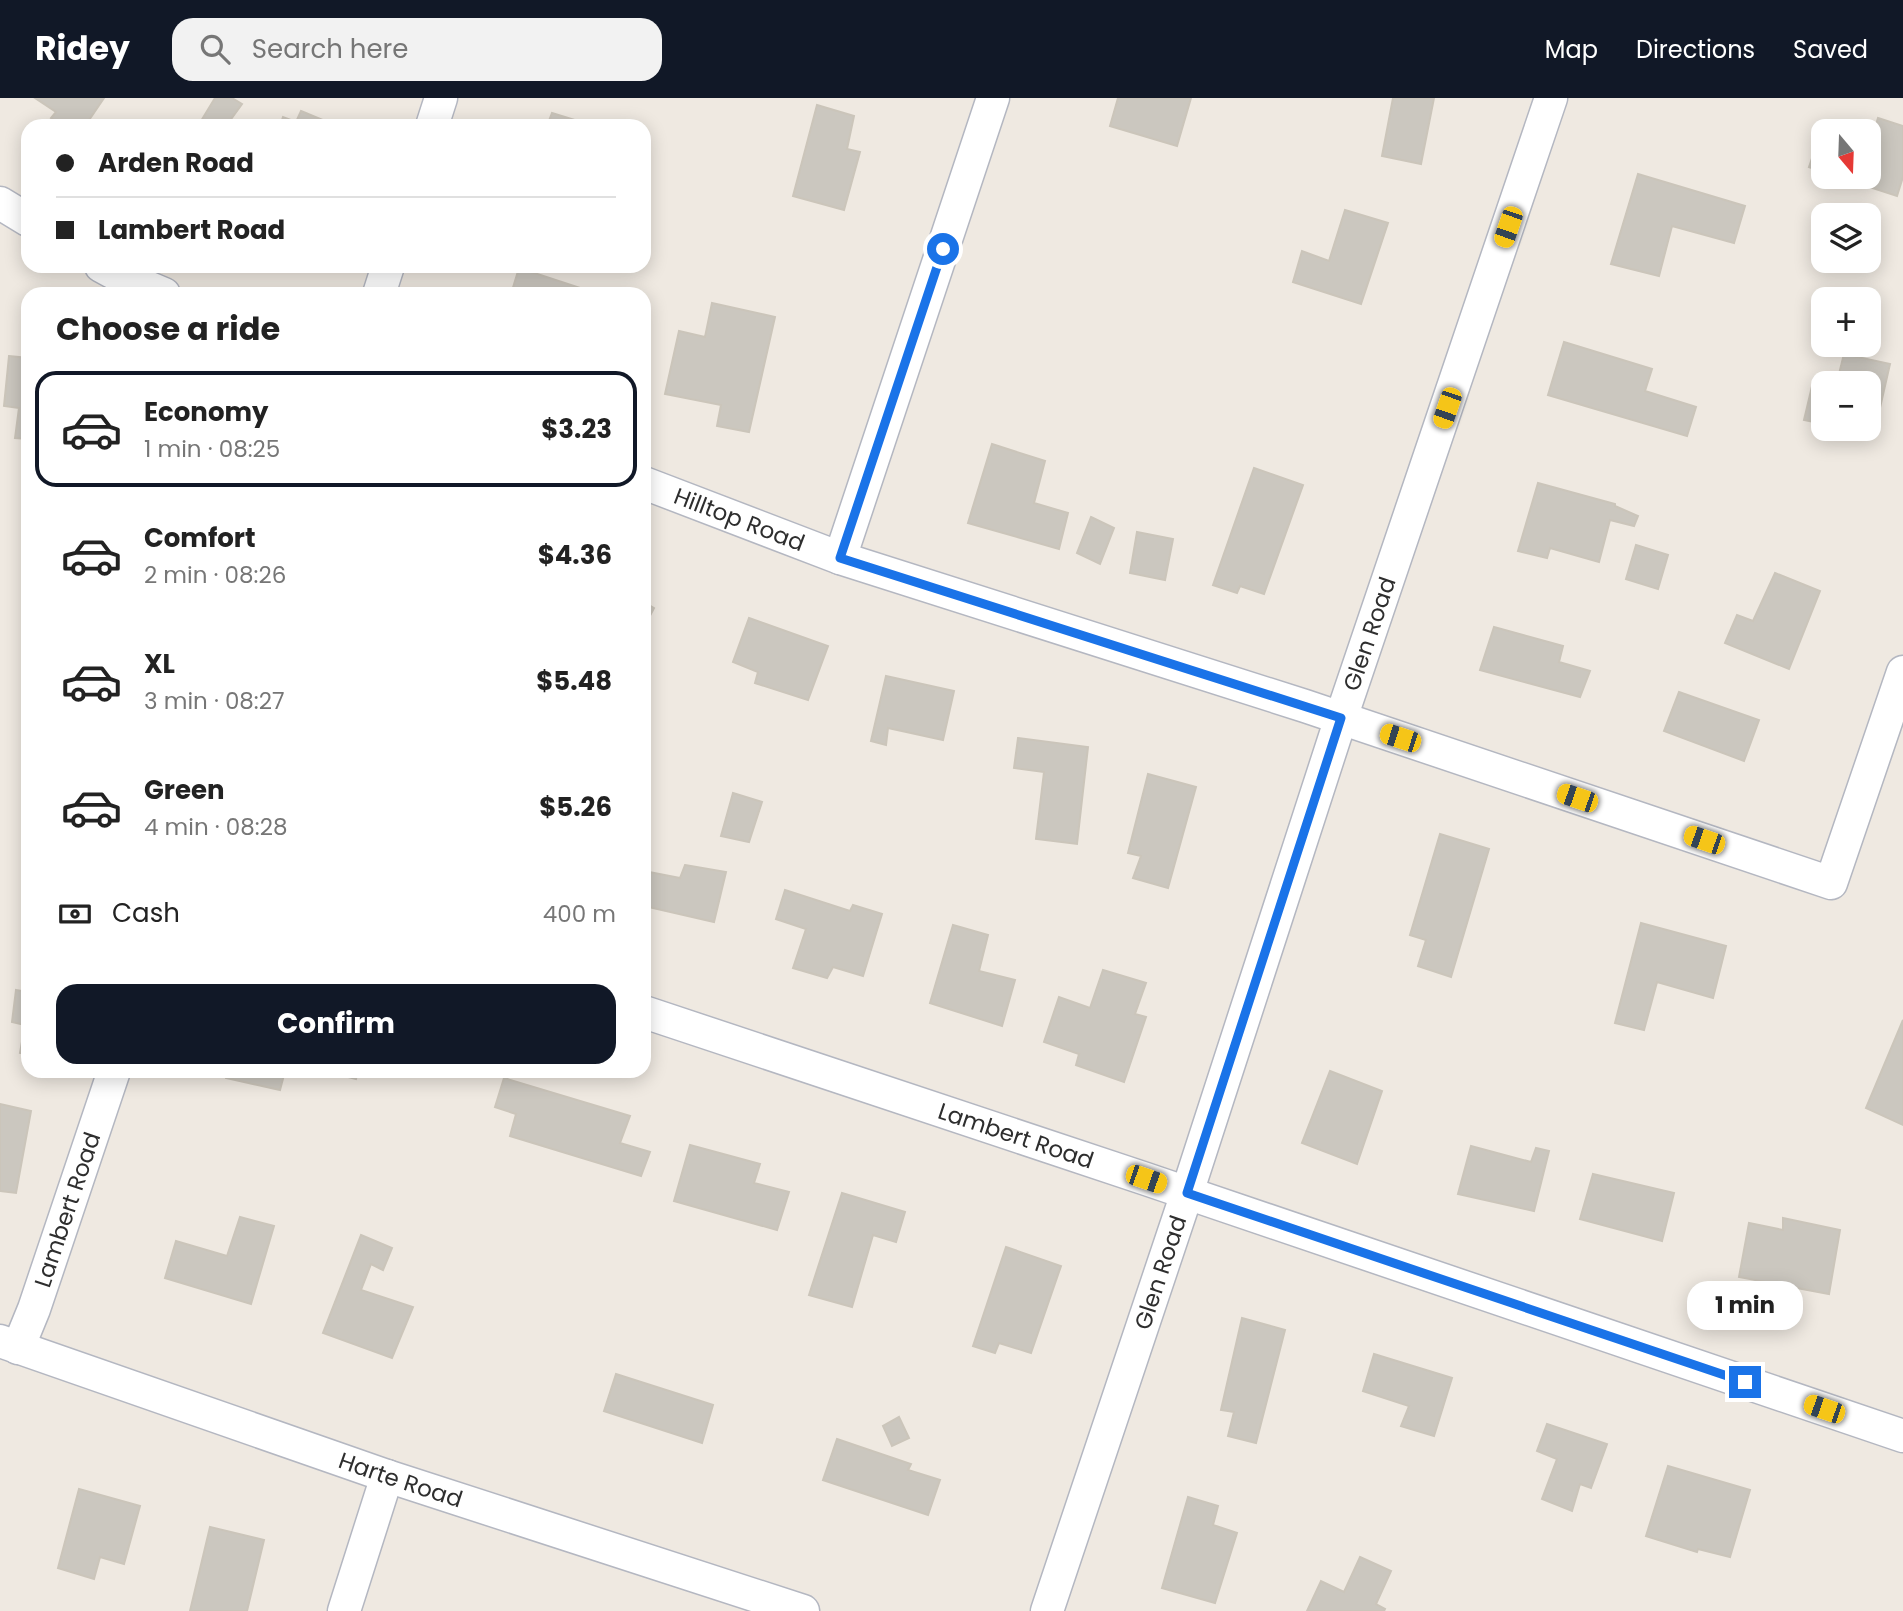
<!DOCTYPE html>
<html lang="en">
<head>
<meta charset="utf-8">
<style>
	body { margin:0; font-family:Poppins,sans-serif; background:#f2f2f2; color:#222; height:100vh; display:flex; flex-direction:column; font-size:26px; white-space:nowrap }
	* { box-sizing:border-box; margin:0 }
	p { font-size:23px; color:#767676 }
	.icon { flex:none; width:38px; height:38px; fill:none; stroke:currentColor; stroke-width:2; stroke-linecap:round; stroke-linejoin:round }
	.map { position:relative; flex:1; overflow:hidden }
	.panel { position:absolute; left:21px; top:189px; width:630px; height:791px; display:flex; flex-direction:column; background:#fff; border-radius:21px; box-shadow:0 4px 18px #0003 }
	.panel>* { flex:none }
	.banner { position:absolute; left:21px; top:21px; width:630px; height:154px; border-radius:21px; box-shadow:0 4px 18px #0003; display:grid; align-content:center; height:154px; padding:0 35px; background:#fff }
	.needle { width:46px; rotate:161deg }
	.buttons { position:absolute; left:1811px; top:21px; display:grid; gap:14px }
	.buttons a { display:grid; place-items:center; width:70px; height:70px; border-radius:14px; background:#fff; box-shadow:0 4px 18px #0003; font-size:35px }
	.end { position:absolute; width:32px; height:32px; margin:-16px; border:9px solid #1a73e8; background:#fff; box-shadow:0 0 0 4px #fff }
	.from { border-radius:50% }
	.bubble { position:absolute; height:49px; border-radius:21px; background:#fff; box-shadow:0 4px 18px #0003; font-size:23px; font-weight:700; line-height:49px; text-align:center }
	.car { position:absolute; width:21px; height:42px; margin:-21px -10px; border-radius:9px; box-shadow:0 0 5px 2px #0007; background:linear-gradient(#f5c518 24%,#345 0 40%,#f5c518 0 76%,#345 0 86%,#f5c518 0) }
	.banner b { display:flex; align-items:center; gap:24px; height:66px; font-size:26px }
	.banner b+b { border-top:2px solid #e0e0e0 }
	.banner i { width:18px; height:18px; background:#222 }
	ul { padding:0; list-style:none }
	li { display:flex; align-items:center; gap:21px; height:116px; margin:0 14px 10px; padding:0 21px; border:4px solid transparent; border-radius:21px }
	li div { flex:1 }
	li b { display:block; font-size:26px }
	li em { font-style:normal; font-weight:700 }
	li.on { border-color:#111827 }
	li>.icon { width:63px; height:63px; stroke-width:1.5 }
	h2 { padding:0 35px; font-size:32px; line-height:84px }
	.pay { display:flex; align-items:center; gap:18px; height:77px; padding:0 35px; font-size:26px }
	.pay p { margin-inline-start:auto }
	.primary-button { display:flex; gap:14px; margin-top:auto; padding:14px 35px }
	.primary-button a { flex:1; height:80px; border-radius:21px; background:#111827; color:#fff; font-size:28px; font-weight:700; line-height:80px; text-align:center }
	header { display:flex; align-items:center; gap:42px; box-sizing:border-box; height:98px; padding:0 35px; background:#111827; color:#fff }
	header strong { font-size:33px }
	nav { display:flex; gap:38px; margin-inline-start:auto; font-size:24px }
	.search { width:490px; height:63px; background:#f2f2f2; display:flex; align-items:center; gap:18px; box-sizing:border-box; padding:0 24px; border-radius:21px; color:#767676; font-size:26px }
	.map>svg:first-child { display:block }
	.building { fill:#cbc7bf; stroke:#cbc5ba; stroke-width:2 }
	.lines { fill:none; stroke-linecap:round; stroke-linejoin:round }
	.street-casing { stroke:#b4b7c1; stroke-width:35 }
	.street { stroke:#fff; stroke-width:32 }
	.route { stroke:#1a73e8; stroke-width:9 }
	.labels { text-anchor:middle; stroke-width:6; stroke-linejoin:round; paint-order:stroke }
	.street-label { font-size:23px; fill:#2e2e2e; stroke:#fff }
</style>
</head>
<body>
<header>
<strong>Ridey</strong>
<div class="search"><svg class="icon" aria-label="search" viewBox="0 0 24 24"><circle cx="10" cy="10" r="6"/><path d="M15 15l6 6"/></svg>Search here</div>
<nav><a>Map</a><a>Directions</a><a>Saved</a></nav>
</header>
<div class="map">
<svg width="1903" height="1513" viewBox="0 0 1903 1513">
	<rect width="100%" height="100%" fill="#efe9e1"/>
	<g class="building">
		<path d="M35,0H104L85,28H63L51,20L56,14Z"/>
		<path d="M215,0H232L242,6L229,24L235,28H198Z"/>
		<path d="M1118,0H1191L1177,48L1110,28Z"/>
		<path d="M1393,0H1434L1421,66L1382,58Z"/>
		<path d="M817,7L854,18L847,51L860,54L844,112L793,98Z"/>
		<path d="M301,13L337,28H280L283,19L296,24Z"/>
		<path d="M552,15L594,28H547Z"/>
		<path d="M1878,20L1903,28V79L1897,98L1839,79H1869V49Z"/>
		<path d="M1821,34L1824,35V74L1809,69Z"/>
		<path d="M1638,76L1745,108L1734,145L1672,128L1659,178L1611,166Z"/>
		<path d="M1345,112L1388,125L1361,206L1293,184L1302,153L1329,163Z"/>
		<path d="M519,170L589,193L588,196H511Z"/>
		<path d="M712,205L775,219L749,334L717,328L721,307L665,296L679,233L705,239Z"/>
		<path d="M1564,244L1652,271L1645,293L1696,309L1687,338L1548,297Z"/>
		<path d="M1844,256L1890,266L1874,336L1847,331H1869V285H1824V326L1804,322L1814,280L1837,284Z"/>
		<path d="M9,258L28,260V341L15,340L19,310L4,308Z"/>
		<path d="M992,346L1045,363L1034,405L1068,415L1059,451L968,425Z"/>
		<path d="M1254,370L1303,387L1264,496L1240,488L1237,495L1213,487Z"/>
		<path d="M1538,385L1615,406V408L1638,418L1634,428L1610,422L1599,464L1550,450L1547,460L1518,453Z"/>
		<path d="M1091,419L1114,430L1100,466L1077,455Z"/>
		<path d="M1137,434L1173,441L1165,482L1130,475Z"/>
		<path d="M1636,447L1668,457L1658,491L1626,481Z"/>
		<path d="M1775,475L1820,493L1789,571L1725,545L1737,517L1753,523Z"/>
		<path d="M644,504L654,510L644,529Z"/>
		<path d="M749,520L828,548L808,602L755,585L758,574L733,564Z"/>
		<path d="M1494,529L1563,548L1559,564L1590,573L1580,599L1480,572Z"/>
		<path d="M886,578L954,593L943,642L888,630L886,647L871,643Z"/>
		<path d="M1679,594L1759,622L1744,663L1664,633Z"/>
		<path d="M1018,640L1088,649L1077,746L1036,741L1044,674L1014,670Z"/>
		<path d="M1148,676L1196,689L1168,790L1133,780L1141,758L1128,755Z"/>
		<path d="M733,695L762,704L749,744L721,738Z"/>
		<path d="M1440,736L1489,751L1451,879L1418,868L1426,842L1410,837Z"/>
		<path d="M685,767L726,774L714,824L644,808V773L680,780Z"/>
		<path d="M785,792L850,813L853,807L882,816L863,878L833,869L827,880L793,870L806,831L776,821Z"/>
		<path d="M1641,825L1726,848L1713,900L1657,884L1644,932L1615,925Z"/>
		<path d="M953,827L988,837L979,873L1015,882L1002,928L930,905Z"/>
		<path d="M1103,872L1146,885L1135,916L1146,919L1124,984L1076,967L1079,956L1044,944L1059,899L1090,910Z"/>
		<path d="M16,892L28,894V956L20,955L25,927L12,924Z"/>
		<path d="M1903,922V1027L1866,1010Z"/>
		<path d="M227,973H285L280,992L226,980Z"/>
		<path d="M325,973H358L356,981Z"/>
		<path d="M1330,973L1382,993L1357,1066L1302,1045Z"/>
		<path d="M504,980L630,1018L620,1045L650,1054L641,1078L510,1038L516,1016L495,1009Z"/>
		<path d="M0,1006L31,1013L16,1095L0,1093Z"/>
		<path d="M690,1047L760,1066L754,1085L789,1094L777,1132L674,1103Z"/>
		<path d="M1471,1048L1531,1064L1536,1050L1549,1053L1534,1113L1458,1096Z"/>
		<path d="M1593,1076L1674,1095L1662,1143L1580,1121Z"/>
		<path d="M842,1095L905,1114L896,1144L873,1137L852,1209L809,1197Z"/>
		<path d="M240,1119L274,1128L251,1206L165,1180L176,1143L227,1158Z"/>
		<path d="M1783,1120L1840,1132L1829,1196L1739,1179L1749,1125L1783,1132Z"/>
		<path d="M361,1137L392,1150L383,1172L371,1166L361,1192L413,1209L392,1260L323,1235Z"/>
		<path d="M1006,1149L1061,1168L1031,1255L999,1245L995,1255L973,1248Z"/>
		<path d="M1242,1220L1285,1232L1256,1345L1228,1338L1234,1314L1221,1312Z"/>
		<path d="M1374,1256L1452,1280L1434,1338L1401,1328L1409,1308L1363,1293Z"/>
		<path d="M616,1276L713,1307L702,1345L604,1313Z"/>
		<path d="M899,1319L909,1340L892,1348L883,1328Z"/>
		<path d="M1547,1326L1607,1346L1591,1390L1580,1386L1572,1413L1542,1401L1557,1361L1537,1353Z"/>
		<path d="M837,1341L911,1366L908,1372L940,1382L928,1417L823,1382Z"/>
		<path d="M1668,1368L1750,1392L1730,1459L1698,1451L1697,1454L1646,1438Z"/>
		<path d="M79,1391L140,1408L124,1466L100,1459L94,1481L58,1470Z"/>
		<path d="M1188,1399L1218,1408L1213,1427L1237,1435L1215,1505L1162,1490Z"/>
		<path d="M210,1429L264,1442L247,1513H190Z"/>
		<path d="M1360,1459L1391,1473L1376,1506L1385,1511L1384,1513H1307L1321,1483L1344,1494Z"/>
	</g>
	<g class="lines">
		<g class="street-casing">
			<g id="street">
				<path d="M432,28L441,0"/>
				<path d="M0,105L28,122"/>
				<path d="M101,168L112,174L164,196"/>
				<path d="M379,196L388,168"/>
				<path id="s1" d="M644,385L840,460L1305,608L1831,785L1903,574"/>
				<path d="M840,460L993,0"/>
				<path id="s2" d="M644,914L1146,1081L1903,1338"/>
				<path id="s3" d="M0,1243L387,1378L803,1513"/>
				<path id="s4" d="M18,1250L34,1211L114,973"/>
				<path d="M344,1513L387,1378"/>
				<path id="s5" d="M1047,1513L1187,1095L1341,620L1551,0"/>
			</g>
		</g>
		<use href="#street" class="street"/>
	</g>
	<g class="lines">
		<path class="route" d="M943,151L840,460L1341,620L1187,1095L1745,1284"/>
	</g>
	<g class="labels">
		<g class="street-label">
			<text dy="8" stroke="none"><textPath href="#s1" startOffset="102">Hilltop Road</textPath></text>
			<text dy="8" stroke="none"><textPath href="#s5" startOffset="1029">Glen Road</textPath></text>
			<text dy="8" stroke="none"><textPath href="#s2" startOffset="392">Lambert Road</textPath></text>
			<text dy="8" stroke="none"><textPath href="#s4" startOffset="147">Lambert Road</textPath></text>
			<text dy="8" stroke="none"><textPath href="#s5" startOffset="357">Glen Road</textPath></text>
			<text dy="8" stroke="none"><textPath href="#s3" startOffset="424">Harte Road</textPath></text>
		</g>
	</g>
</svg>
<div class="buttons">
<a><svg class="needle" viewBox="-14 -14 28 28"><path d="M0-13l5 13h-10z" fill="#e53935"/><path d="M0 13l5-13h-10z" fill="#767676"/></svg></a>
<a><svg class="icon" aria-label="layers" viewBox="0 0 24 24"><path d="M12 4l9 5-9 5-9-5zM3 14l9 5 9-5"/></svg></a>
<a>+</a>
<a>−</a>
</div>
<i class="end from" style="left:943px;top:151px"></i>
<i class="end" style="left:1745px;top:1284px"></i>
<div class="bubble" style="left:1687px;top:1183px;width:116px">1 min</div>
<i class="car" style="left:1508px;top:129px;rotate:199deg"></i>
<i class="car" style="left:1447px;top:310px;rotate:199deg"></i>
<i class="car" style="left:1400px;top:640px;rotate:288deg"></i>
<i class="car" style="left:1577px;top:700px;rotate:289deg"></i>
<i class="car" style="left:1704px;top:742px;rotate:289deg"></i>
<i class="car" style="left:1146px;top:1081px;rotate:109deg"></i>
<i class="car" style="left:1824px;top:1311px;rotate:289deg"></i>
<div class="banner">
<b><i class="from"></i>Arden Road</b>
<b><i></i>Lambert Road</b>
</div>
<section class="panel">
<h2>Choose a ride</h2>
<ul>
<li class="on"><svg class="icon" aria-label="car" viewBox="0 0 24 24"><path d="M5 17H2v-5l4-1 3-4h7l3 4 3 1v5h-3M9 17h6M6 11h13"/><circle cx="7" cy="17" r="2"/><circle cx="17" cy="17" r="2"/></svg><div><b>Economy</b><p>1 min · 08:25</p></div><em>$3.23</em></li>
<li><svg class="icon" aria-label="car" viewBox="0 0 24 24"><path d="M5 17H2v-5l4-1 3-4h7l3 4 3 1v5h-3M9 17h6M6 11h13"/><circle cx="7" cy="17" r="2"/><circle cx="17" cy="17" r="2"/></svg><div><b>Comfort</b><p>2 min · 08:26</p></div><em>$4.36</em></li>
<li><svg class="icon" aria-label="car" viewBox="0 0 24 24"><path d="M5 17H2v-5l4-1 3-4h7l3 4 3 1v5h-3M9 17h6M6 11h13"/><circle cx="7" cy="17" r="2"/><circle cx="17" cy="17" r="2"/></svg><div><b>XL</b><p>3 min · 08:27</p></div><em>$5.48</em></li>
<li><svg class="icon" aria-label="car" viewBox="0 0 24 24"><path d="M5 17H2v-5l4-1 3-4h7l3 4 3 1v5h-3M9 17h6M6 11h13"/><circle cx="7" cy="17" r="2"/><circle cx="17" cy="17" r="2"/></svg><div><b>Green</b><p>4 min · 08:28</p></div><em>$5.26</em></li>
</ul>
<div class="pay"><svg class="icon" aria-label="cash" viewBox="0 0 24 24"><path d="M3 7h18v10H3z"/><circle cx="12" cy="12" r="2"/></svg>Cash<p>400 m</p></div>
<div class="primary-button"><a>Confirm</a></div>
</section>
</div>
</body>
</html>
